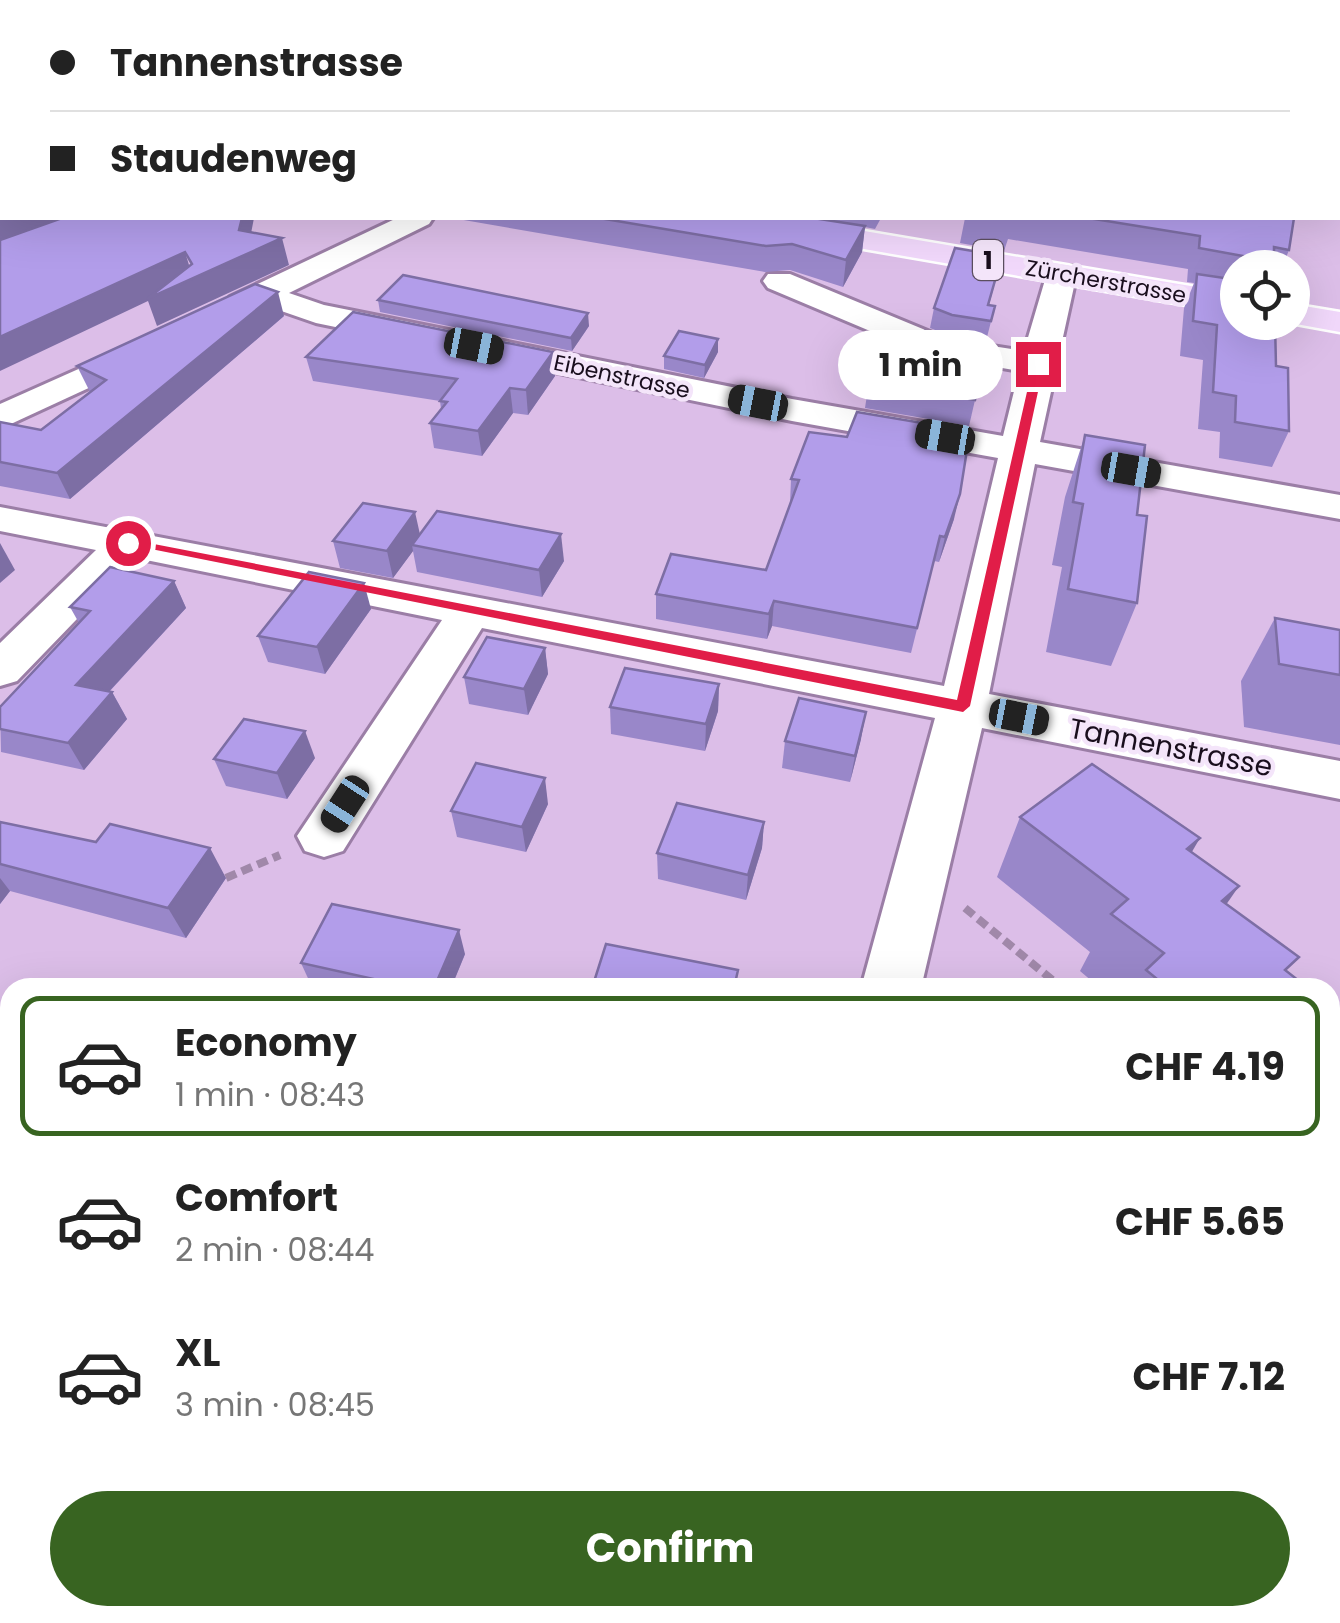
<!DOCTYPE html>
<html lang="en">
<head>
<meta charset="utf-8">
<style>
	body { margin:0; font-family:Poppins,sans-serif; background:#f6f6f6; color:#222; height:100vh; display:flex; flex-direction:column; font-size:38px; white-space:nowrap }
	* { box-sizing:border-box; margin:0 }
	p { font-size:32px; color:#767676 }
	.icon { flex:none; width:55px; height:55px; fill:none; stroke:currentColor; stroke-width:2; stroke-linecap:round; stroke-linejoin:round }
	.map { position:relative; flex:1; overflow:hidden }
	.drawer { position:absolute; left:0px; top:978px; width:1340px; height:648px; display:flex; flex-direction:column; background:#fff; border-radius:30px 30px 0 0; box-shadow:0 10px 40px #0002 }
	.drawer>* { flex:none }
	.guide { position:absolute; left:0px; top:0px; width:1340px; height:220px; box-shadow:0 10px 40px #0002; display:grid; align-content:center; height:220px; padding:0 50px; background:#fff }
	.fabs { position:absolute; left:1220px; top:250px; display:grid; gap:20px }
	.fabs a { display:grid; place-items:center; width:90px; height:90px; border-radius:50%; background:#fff; box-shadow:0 10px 40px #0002; font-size:50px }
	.end { position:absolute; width:45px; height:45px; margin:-22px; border:12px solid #e11d48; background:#fff; box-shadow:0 0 0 5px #fff }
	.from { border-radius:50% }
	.bubble { position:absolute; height:70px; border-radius:35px; background:#fff; box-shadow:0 10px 40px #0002; font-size:32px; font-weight:700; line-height:70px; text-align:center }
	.car { position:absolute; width:30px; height:60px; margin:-30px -15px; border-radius:12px; box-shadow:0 0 8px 2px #0007; background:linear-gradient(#222 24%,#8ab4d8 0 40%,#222 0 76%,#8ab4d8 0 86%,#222 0) }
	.guide b { display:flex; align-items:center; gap:35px; height:95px; font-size:38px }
	.guide b+b { border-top:2px solid #e0e0e0 }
	.guide i { width:25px; height:25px; background:#222 }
	ul { padding:18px 0 0; list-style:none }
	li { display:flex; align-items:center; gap:30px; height:140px; margin:0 20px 15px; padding:0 30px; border:5px solid transparent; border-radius:20px }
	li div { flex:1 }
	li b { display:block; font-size:38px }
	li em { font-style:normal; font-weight:700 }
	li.on { border-color:#386421 }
	li>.icon { width:90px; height:90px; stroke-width:1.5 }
	.button { display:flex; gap:20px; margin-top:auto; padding:20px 50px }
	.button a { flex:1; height:115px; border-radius:60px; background:#386421; color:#fff; font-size:40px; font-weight:700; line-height:115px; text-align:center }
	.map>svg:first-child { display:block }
	.forest { fill:#b38335 }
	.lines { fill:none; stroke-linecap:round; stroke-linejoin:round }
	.minor-casing { stroke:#9b7ea6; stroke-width:6 }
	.major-casing { stroke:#fff; stroke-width:5 }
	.path-far2 { stroke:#a088a9; stroke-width:2.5; stroke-dasharray:4 2.5; stroke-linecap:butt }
	.path-far1 { stroke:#a088a9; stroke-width:8; stroke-dasharray:11 6; stroke-linecap:butt }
	.path { stroke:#a088a9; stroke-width:9; stroke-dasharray:14 8; stroke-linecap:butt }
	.minor { fill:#fff; fill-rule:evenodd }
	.major { fill:#f1d8fb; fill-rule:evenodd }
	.rail-far1-casing { stroke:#7e6986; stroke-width:12 }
	.rail-casing { stroke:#7e6986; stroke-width:15 }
	.rail-far1 { stroke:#f4e5fa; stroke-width:9; stroke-dasharray:25; stroke-linecap:butt }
	.rail { stroke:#f4e5fa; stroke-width:11; stroke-dasharray:32; stroke-linecap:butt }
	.wall { fill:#9987c9 }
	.shaded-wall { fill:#7d6ea4 }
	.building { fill:#b29dea; stroke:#7d6ea4; stroke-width:2.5 }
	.route { fill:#e11d48 }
	.labels { text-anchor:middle; stroke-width:9; stroke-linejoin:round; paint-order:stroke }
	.far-street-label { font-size:22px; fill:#190e1d; stroke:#f4e5fa }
	.shield { fill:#f4e5fa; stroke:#5b4e5f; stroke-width:2.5 }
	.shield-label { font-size:25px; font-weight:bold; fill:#190e1d }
	.street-label { font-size:28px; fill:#190e1d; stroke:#f4e5fa }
</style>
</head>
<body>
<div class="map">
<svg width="1340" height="1623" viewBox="0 0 1340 1623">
	<rect width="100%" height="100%" fill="#dcbee8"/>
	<g class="forest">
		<path d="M891,0H1340V62L1338,2Z"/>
		<path d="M0,1293L10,1296V1615H1148L1176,1623H0Z"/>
	</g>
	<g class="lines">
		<g class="minor-casing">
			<g id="minor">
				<rect x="1338" y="150" width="2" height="16"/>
				<rect x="1338" y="197" width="2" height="16"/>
				<path d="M397,218H433L429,224L289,293L324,305L792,399L1003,436L1019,371L927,355L768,288L763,281L768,274H790L947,339L1024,351L1047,273L1051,266H1073L1077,273L1040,442L1340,495V519L1035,464L989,694L1340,761V799L982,728L921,988H861L935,718L482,628L343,851L324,857L305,851L297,836L442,620L136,558L17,681L0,686V643L96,550L0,531V507L944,686L998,458L792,421L316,323L264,305L241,314L230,311L225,304L230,297Z"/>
				<path d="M148,338L160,341L165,348L160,355L0,429V404Z"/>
				<path d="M0,1011L10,1013V1069L0,1067Z"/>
				<path d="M1330,1334L1340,1336V1412L1330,1408Z"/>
			</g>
		</g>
		<g class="major-casing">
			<g id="major">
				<path d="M722,218H787L1238,294V314L737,227L726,224Z"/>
				<path d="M1292,304L1340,312V332L1285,322H1292Z"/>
			</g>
		</g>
		<path class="path-far2" d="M868,0L885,2"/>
		<g class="path-far1">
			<path d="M226,878L280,855"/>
			<path d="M965,908L1062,988"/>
		</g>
		<path class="path" d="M1330,1242H1340"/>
		<use href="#minor" class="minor"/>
		<use href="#major" class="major"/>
		<g class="rail-far1-casing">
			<path id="rail-far1" d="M0,1154L10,1156"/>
		</g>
		<g class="rail-casing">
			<g id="rail">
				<path d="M0,1187L10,1190"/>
				<path d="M1330,1493L1340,1496"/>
				<path d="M1330,1535L1340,1538"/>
			</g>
		</g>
		<use href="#rail-far1" class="rail-far1"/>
		<use href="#rail" class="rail"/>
	</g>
	<g class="wall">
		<path d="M452,218H881L875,229L865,227L862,252L843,287L790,270L765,272Z"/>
		<path d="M965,218H1294L1289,250L1282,268H1238V322L1276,366L1289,431L1272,467L1219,458L1220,432L1198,429L1203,360L1180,356L1184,308L1194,283L1187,282L1188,269L1008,239L1004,251L960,243Z"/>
		<path d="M1002,256L989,305L995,306L986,341L948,335L930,328L934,308Z"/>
		<path d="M378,300L589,326L572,351L380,312Z"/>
		<path d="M284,316L70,499L0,486V422L41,430L90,392L77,366Z"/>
		<path d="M718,339V352L704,378L664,369V356Z"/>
		<path d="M306,357L555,376L528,415L513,413L482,456L434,448L430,423L441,409L440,401L313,381Z"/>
		<path d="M869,382L975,400L969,426L865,408Z"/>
		<path d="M1085,435L1137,603L1111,666L1046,652L1062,567L1052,565L1065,497Z"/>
		<path d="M791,479L954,519L939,562L934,561L911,653L772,626L767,639L656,619V594L766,570L790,504Z"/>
		<path d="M420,534L564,561L542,597L417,572L413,551L393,578L340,568L333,541Z"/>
		<path d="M174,581L186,608L109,692H112L127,719L84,770L1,752L0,707L79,623L70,607Z"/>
		<path d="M371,609L325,674L268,662L258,636Z"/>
		<path d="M1275,618L1340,630V745L1244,727L1241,681Z"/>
		<path d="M545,648L548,674L528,715L469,704L464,677Z"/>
		<path d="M719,684L718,711L705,751L611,734L610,707Z"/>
		<path d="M861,739L850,782L782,768L785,741Z"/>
		<path d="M315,758L287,799L226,786L214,759Z"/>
		<path d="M548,804L526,852L457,837L451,811Z"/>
		<path d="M1020,817L1192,852L1226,904L1287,972L1308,988H1100L1080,971L1090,952L997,877Z"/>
		<path d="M0,822L226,878L186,938L10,891L0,904Z"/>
		<path d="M764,822L762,848L746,900L658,879L657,853Z"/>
		<path d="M465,954L451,988L312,987L301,963Z"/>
		<path d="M1330,1003L1340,1010V1212L1330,1203Z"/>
	</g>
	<g class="shaded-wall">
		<path d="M771,0H785V2H768Z"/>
		<path d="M2,212V218H69L0,244V213Z"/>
		<path d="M242,218H254L247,254L282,238L289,265L157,326L148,301L0,371V337L185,252L193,278L239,230Z"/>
		<path d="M865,226L862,252L843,287L846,260Z"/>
		<path d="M278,292L284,316L70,499L57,473Z"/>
		<path d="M588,313L589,326L572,351L571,338Z"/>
		<path d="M718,339V352L704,378L705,365Z"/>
		<path d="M553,352L555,376L528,415L526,390Z"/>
		<path d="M510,388L513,413L482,456L478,431Z"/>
		<path d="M960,494L954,519L939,562L945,537Z"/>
		<path d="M415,512L421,539L412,545L413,551L393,578L387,551Z"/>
		<path d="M561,534L564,561L542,597L539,570Z"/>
		<path d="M0,543L15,570L0,583Z"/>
		<path d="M174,581L186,608L91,711L76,685Z"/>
		<path d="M364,583L371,609L325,674L317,647Z"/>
		<path d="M774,601L772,626L767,639L769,614Z"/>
		<path d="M545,648L548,674L528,715L524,689Z"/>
		<path d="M719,684L718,711L705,751L706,724Z"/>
		<path d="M112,692L127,719L84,770L68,743Z"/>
		<path d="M866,712L861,739L850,782L855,756Z"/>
		<path d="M305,731L315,758L287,799L277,773Z"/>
		<path d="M545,778L548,804L526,852L522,827Z"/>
		<path d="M764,822L762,848L746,900L748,875Z"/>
		<path d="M1200,838L1165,898L1187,849Z"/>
		<path d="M210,848L226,878L186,938L168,908Z"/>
		<path d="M0,878L10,891L0,904Z"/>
		<path d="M1239,886L1199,944L1222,901Z"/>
		<path d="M459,930L465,954L451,988H434Z"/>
	</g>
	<g class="building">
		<path d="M0,0H771L768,2H2V212L0,213Z"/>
		<path d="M62,218H242L239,230L282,238L147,299L192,264L185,252L0,337V240Z"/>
		<path d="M599,218H813L865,226L846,260L792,244L766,246Z"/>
		<path d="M1088,218H1294L1289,250L1274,247V268H1254V258L1199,248L1200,236Z"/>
		<path d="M955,248L1002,256L988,305L995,306L991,321L952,315L934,308Z"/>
		<path d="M1197,274L1238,280V322H1275L1276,366L1288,368L1289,431L1235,422L1236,396L1213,392L1217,325L1193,321Z"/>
		<path d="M403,275L588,313L571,338L378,300Z"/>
		<path d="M255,284L278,292L57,473L0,462V422L41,430L106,380L77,366Z"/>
		<path d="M353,312L553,352L526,390L510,388L478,431L430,423L447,402L440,401L457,379L306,357Z"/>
		<path d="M679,331L718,339L705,365L664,356Z"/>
		<path d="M925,331L985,343L975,400L869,382L881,355L915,361Z"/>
		<path d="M857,412L970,431L960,494L945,537L940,536L917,628L774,601L769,614L656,594L671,554L766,570L799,480L791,479L809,432L847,437Z"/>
		<path d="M1085,435L1145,445L1137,515L1147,516L1137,603L1068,589L1083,504L1073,502Z"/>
		<path d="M363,503L415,512L387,551L333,541Z"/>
		<path d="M437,511L561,534L539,570L412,545Z"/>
		<path d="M110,567L174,581L76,685L112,692L68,743L0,729V707L90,611L70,607Z"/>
		<path d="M309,572L364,583L317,647L258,636Z"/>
		<path d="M1275,618L1340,630V675L1279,664Z"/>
		<path d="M487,637L545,648L524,689L464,677Z"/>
		<path d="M625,668L719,684L706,724L610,707Z"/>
		<path d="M799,698L866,712L855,756L785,741Z"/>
		<path d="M244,719L305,731L277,773L214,759Z"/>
		<path d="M476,763L545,778L522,827L451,811Z"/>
		<path d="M1092,764L1200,838L1187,849L1239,886L1222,901L1299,957L1285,970L1308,988H1168L1146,970L1164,953L1111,914L1128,899L1020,817Z"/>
		<path d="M677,803L764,822L748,875L657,853Z"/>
		<path d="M0,822L96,842L110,824L210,848L168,908L0,864Z"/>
		<path d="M332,904L459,930L434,988H414L301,963Z"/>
		<path d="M606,944L738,970L734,988H592Z"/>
		<path d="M1330,1003L1340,1010V1156L1330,1148Z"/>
	</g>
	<path class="route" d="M1034,361L1044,364L970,706L963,712L121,543L128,539L957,700Z"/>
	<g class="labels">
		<g class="far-street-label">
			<text transform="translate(1106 281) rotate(10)" y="8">Zürcherstrasse</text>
			<text transform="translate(622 376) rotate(12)" y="8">Eibenstrasse</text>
		</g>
		<rect class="shield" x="973" y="240" width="30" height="40" rx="8"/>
		<g class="shield-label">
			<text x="988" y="269">1</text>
		</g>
		<g class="street-label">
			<text transform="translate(1171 747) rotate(11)" y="10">Tannenstrasse</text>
		</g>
	</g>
</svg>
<div class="fabs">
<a><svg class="icon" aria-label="locate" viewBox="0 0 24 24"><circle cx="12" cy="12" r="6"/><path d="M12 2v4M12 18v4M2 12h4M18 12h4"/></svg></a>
</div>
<i class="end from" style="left:128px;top:543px"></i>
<i class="end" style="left:1038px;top:364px"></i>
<div class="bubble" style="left:838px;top:330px;width:165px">1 min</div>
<i class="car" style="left:474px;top:346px;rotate:101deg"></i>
<i class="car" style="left:758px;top:403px;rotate:281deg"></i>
<i class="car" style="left:945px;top:437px;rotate:280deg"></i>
<i class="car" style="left:1131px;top:470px;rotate:100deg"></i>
<i class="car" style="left:1019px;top:717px;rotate:101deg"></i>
<i class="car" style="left:345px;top:804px;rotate:213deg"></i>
<div class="guide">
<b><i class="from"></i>Tannenstrasse</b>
<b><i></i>Staudenweg</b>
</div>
<section class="drawer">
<ul>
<li class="on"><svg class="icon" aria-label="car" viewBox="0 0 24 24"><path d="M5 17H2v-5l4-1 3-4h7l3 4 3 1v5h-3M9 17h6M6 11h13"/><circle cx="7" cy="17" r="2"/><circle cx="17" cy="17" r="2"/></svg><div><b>Economy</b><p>1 min · 08:43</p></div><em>CHF 4.19</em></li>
<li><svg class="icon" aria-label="car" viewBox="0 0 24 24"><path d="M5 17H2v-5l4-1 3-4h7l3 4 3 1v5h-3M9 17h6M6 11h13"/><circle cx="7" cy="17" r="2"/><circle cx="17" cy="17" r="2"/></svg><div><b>Comfort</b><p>2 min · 08:44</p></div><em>CHF 5.65</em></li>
<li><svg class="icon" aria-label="car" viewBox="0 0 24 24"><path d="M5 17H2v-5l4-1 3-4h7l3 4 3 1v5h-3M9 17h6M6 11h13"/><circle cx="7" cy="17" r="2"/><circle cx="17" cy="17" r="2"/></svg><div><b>XL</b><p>3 min · 08:45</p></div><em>CHF 7.12</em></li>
</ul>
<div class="button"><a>Confirm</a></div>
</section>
</div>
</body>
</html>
